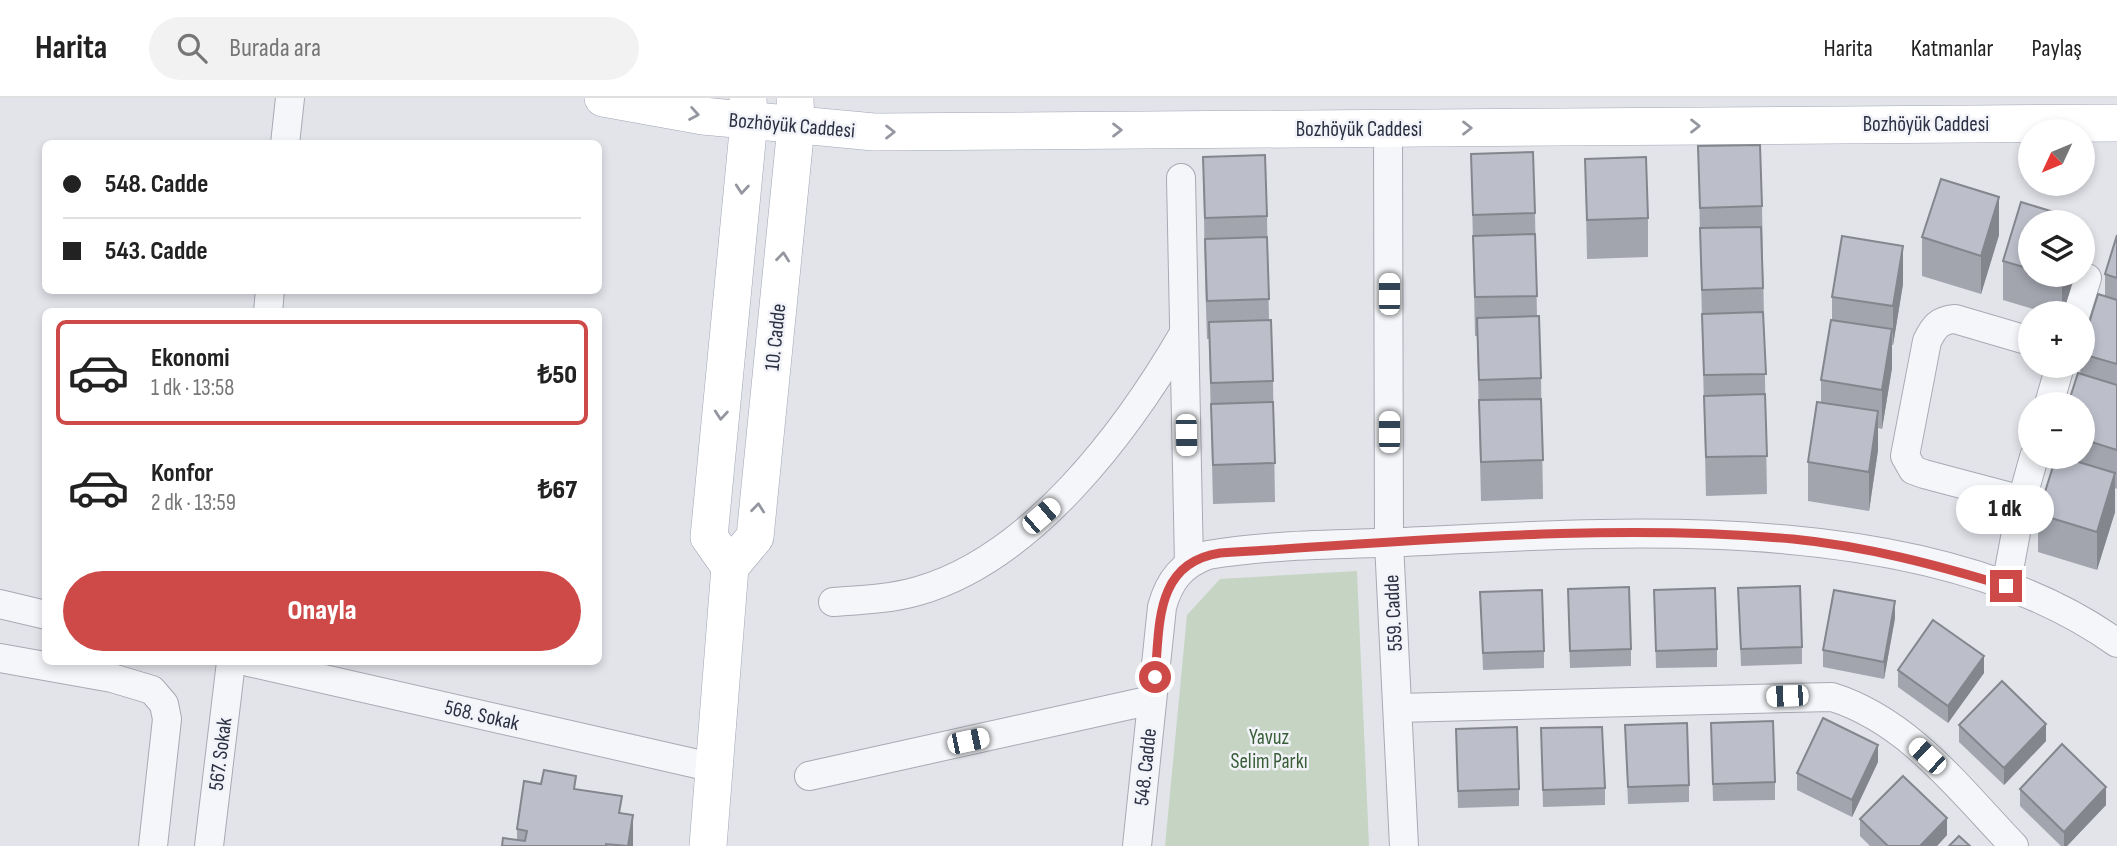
<!DOCTYPE html>
<html lang="tr">
<head>
<meta charset="utf-8">
<style>
	body { margin:0; font-family:"Sofia Sans Condensed",sans-serif; background:#f2f2f2; color:#222; height:100vh; display:flex; flex-direction:column; font-size:26px; white-space:nowrap }
	* { box-sizing:border-box; margin:0 }
	p { font-size:23px; color:#767676 }
	.icon { flex:none; width:38px; height:38px; fill:none; stroke:currentColor; stroke-width:2; stroke-linecap:round; stroke-linejoin:round }
	.map { position:relative; flex:1; overflow:hidden }
	.details { position:absolute; left:42px; top:210px; width:560px; height:357px; display:flex; flex-direction:column; background:#fff; border-radius:10px; box-shadow:0 4px 10px #0003 }
	.details>* { flex:none }
	.hud { position:absolute; left:42px; top:42px; width:560px; height:154px; border-radius:10px; box-shadow:0 4px 10px #0003; display:grid; align-content:center; height:154px; padding:0 21px; background:#fff }
	.needle { width:46px; rotate:226deg }
	.buttons { position:absolute; left:2018px; top:21px; display:grid; gap:14px }
	.buttons a { display:grid; place-items:center; width:77px; height:77px; border-radius:50%; background:#fff; box-shadow:0 4px 10px #0003; font-size:35px }
	.end { position:absolute; width:32px; height:32px; margin:-16px; border:9px solid #ce4a49; background:#fff; box-shadow:0 0 0 4px #fff }
	.from { border-radius:50% }
	.bubble { position:absolute; height:49px; border-radius:24px; background:#fff; box-shadow:0 4px 10px #0003; font-size:23px; font-weight:800; line-height:49px; text-align:center }
	.car { position:absolute; width:21px; height:42px; margin:-21px -10px; border-radius:9px; box-shadow:0 0 5px 2px #0007; background:linear-gradient(#fff 24%,#345 0 40%,#fff 0 76%,#345 0 86%,#fff 0) }
	.hud b { display:flex; align-items:center; gap:24px; height:66px; font-size:26px }
	.hud b+b { border-top:2px solid #e0e0e0 }
	.hud i { width:18px; height:18px; background:#222 }
	ul { padding:12px 0 0; list-style:none }
	li { display:flex; align-items:center; gap:21px; height:105px; margin:0 14px 10px; padding:0 7px; border:4px solid transparent; border-radius:10px }
	li div { flex:1 }
	li b { display:block; font-size:26px }
	li em { font-style:normal; font-weight:800 }
	li.on { border-color:#ce4a49 }
	li>.icon { width:63px; height:63px; stroke-width:1.5 }
	.button { display:flex; gap:14px; margin-top:auto; padding:14px 21px }
	.button a { flex:1; height:80px; border-radius:42px; background:#ce4a49; color:#fff; font-size:28px; font-weight:800; line-height:80px; text-align:center }
	header { display:flex; align-items:center; gap:42px; box-sizing:border-box; height:98px; padding:0 35px; background:#fff; border-bottom:2px solid #e0e0e0 }
	header strong { font-size:33px }
	nav { display:flex; gap:38px; margin-inline-start:auto; font-size:24px }
	.search { width:490px; height:63px; background:#f2f2f2; display:flex; align-items:center; gap:18px; box-sizing:border-box; padding:0 24px; border-radius:38px; color:#767676; font-size:26px }
	.map>svg:first-child { display:block }
	.green { fill:#c5d4c3 }
	.lines { fill:none; stroke-linecap:round; stroke-linejoin:round }
	.minor-casing { stroke:#a7aab4; stroke-width:30 }
	.major-casing { stroke:#a1a6b6; stroke-width:38 }
	.minor { stroke:#f5f6f9; stroke-width:28 }
	.major { stroke:#fff; stroke-width:37 }
	.wall { fill:#a2a4ae }
	.shaded-wall { fill:#84868d }
	.building { fill:#bcbfca; stroke:#84868d; stroke-width:2 }
	.oneway { stroke:#9497a0 }
	.route { stroke:#ce4a49; stroke-width:9 }
	.labels { text-anchor:middle; stroke-width:5; stroke-linejoin:round; paint-order:stroke }
	.street-label { font-size:21px; fill:#2a2f42; stroke:#f2f3f8 }
	.park-label { font-size:21px; fill:#395e37; stroke:#f2f3f8 }
</style>
</head>
<body>
<header>
<strong>Harita</strong>
<div class="search"><svg class="icon" aria-label="search" viewBox="0 0 24 24"><circle cx="10" cy="10" r="6"/><path d="M15 15l6 6"/></svg>Burada ara</div>
<nav><a>Harita</a><a>Katmanlar</a><a>Paylaş</a></nav>
</header>
<div class="map">
<svg width="2117" height="748" viewBox="0 0 2117 748">
	<rect width="100%" height="100%" fill="#e2e4ea"/>
	<path class="green" d="M1357,473L1369,748H1165L1187,517L1220,481Z"/>
	<g class="lines">
		<g class="minor-casing">
			<g id="minor">
				<path d="M1388,30L1389,445L1404,748"/>
				<path d="M285,46L290,0"/>
				<path d="M1181,80L1189,466"/>
				<path d="M268,214L270,192"/>
				<path d="M2076,215L2087,180"/>
				<path d="M2049,306L2060,268"/>
				<path d="M2022,402L1924,376L1913,372L1905,358L1927,243C1934,229 1939,222 1955,221L2030,243"/>
				<path d="M2006,488L2022,402L2034,359"/>
				<path d="M833,504C862,502 890,501 918,493C1033,460 1127,333 1184,235"/>
				<path d="M0,506L46,517"/>
				<path d="M0,560L112,580L152,592L164,606L167,621L153,748"/>
				<path d="M249,564L715,670"/>
				<path d="M1398,610L1832,599C1909,623 1960,692 2014,748"/>
				<path d="M809,678L1152,602"/>
				<path d="M209,748L231,564"/>
				<path d="M1137,748L1162,509C1169,483 1182,466 1208,457C1278,445 1353,447 1424,443C1636,432 1936,415 2117,545"/>
			</g>
		</g>
		<g class="major-casing">
			<g id="major">
				<path d="M603,0L703,18L874,34L2117,25"/>
				<path d="M730,469L709,439L749,23L748,0"/>
				<path d="M708,748L730,469L755,439L796,28L795,0"/>
			</g>
		</g>
		<use href="#minor" class="minor"/>
		<use href="#major" class="major"/>
	</g>
	<g class="wall">
		<path d="M1698,48L1762,108L1767,396L1706,398Z"/>
		<path d="M1471,56L1535,115L1537,218L1541,280L1543,401L1481,403L1477,238H1475Z"/>
		<path d="M1203,59L1267,118L1269,222L1273,283L1275,404L1213,406L1209,241H1207L1205,180Z"/>
		<path d="M1585,61L1648,120V159L1587,161Z"/>
		<path d="M2021,104L2080,122V124H2030V177H2075L2063,215H2047L2003,202V163Z"/>
		<path d="M1999,137L1981,196L1922,178V139Z"/>
		<path d="M2117,137V391L2115,390V414L2097,472L2038,454V416L2056,359H2082V306L2080,268H2082V256L2105,198V176Z"/>
		<path d="M1903,186L1893,247H1892V270L1882,331L1878,330V352L1869,413L1808,403V364L1821,304V282L1832,222V199Z"/>
		<path d="M1738,490L1802,549V566L1741,568Z"/>
		<path d="M1568,491L1631,551V568L1570,570Z"/>
		<path d="M1654,492L1717,551V569L1656,570Z"/>
		<path d="M1480,494L1544,553V570L1483,572Z"/>
		<path d="M1895,520L1884,581L1823,569V552Z"/>
		<path d="M1898,572L1984,575L1948,625L1898,589Z"/>
		<path d="M1711,625L1775,684V702L1713,703Z"/>
		<path d="M1625,627L1689,687V704L1628,706Z"/>
		<path d="M1959,627L2046,643L2004,687L1959,644Z"/>
		<path d="M1541,630L1605,690V707L1543,709Z"/>
		<path d="M1456,631L1519,691V708L1458,710Z"/>
		<path d="M1878,664L1852,719L1797,692V675Z"/>
		<path d="M576,691L622,715L633,748H502L517,742V731Z"/>
		<path d="M2020,691L2106,707L2067,748H2061L2020,708Z"/>
		<path d="M1860,721L1947,737L1937,748H1870L1860,738Z"/>
	</g>
	<g class="shaded-wall">
		<path d="M1999,99V137L1981,196V158Z"/>
		<path d="M1903,148V186L1893,247V208Z"/>
		<path d="M2063,177H2075L2063,215H2062V181Z"/>
		<path d="M1892,231V270L1882,331V292Z"/>
		<path d="M1878,313V352L1869,413V374Z"/>
		<path d="M2115,375V414L2097,472V434Z"/>
		<path d="M1895,503V520L1884,581V564Z"/>
		<path d="M1984,558V575L1948,625V608Z"/>
		<path d="M2046,626V643L2004,687V670Z"/>
		<path d="M1878,647V664L1852,719V702Z"/>
		<path d="M2106,689V707L2067,748H2064V734Z"/>
		<path d="M633,717V748H628Z"/>
		<path d="M1947,720V737L1937,748H1920Z"/>
	</g>
	<g class="building">
		<path d="M1760,47L1762,108L1700,110L1698,48Z"/>
		<path d="M1533,54L1535,115L1473,117L1471,56Z"/>
		<path d="M1265,57L1267,118L1205,120L1203,59Z"/>
		<path d="M1646,59L1648,120L1587,122L1585,61Z"/>
		<path d="M1941,81L1999,99L1981,158L1922,139Z"/>
		<path d="M2021,104L2080,122V124H2030V171L2003,163Z"/>
		<path d="M1761,129L1763,190L1702,192L1700,130Z"/>
		<path d="M1535,136L1537,198L1475,199L1473,138Z"/>
		<path d="M2117,137V180L2105,176Z"/>
		<path d="M1842,138L1903,148L1893,208L1832,199Z"/>
		<path d="M1267,139L1269,201L1207,203L1205,141Z"/>
		<path d="M2048,177H2063L2062,181Z"/>
		<path d="M2098,196L2117,202V266L2082,256V248Z"/>
		<path d="M1763,214L1766,276L1704,277L1702,216Z"/>
		<path d="M1539,218L1541,280L1479,282L1477,220Z"/>
		<path d="M1271,222L1273,283L1211,285L1209,224Z"/>
		<path d="M1831,222L1892,231L1882,292L1821,282Z"/>
		<path d="M2078,275L2117,287V352L2082,341V306H2068Z"/>
		<path d="M1765,296L1767,358L1706,359L1704,298Z"/>
		<path d="M1541,301L1543,362L1481,364L1479,302Z"/>
		<path d="M1273,304L1275,365L1213,367L1211,306Z"/>
		<path d="M1817,304L1878,313L1869,374L1808,364Z"/>
		<path d="M2056,359H2062L2115,375L2097,434L2038,416Z"/>
		<path d="M1800,488L1802,549L1741,551L1738,490Z"/>
		<path d="M1629,489L1631,551L1570,553L1568,491Z"/>
		<path d="M1715,490L1717,551L1656,553L1654,492Z"/>
		<path d="M1542,492L1544,553L1483,555L1480,494Z"/>
		<path d="M1834,492L1895,503L1884,564L1823,552Z"/>
		<path d="M1933,522L1984,558L1948,608L1898,572Z"/>
		<path d="M2002,583L2046,626L2004,670L1959,627Z"/>
		<path d="M1823,620L1878,647L1852,702L1797,675Z"/>
		<path d="M1773,623L1775,684L1713,686L1711,625Z"/>
		<path d="M1687,625L1689,687L1628,689L1625,627Z"/>
		<path d="M1517,629L1519,691L1458,693L1456,631Z"/>
		<path d="M1602,629L1605,690L1543,692L1541,630Z"/>
		<path d="M2062,646L2106,689L2064,734L2020,691Z"/>
		<path d="M544,672L576,678L574,691L622,698L619,715L633,717L628,748L606,746V748H502L503,740L525,743L527,733L517,731L524,683L541,686Z"/>
		<path d="M1903,678L1947,720L1920,748H1888L1860,721Z"/>
		<path d="M1959,738L1970,748H1949Z"/>
	</g>
	<defs><path id="oneway-chevron" d="M-2-3.5L2.5 0L-2 3.5" fill="none" stroke-width="1.6" stroke-linecap="round" stroke-linejoin="round" transform="scale(1.75)"/></defs>
	<g class="oneway">
		<use href="#oneway-chevron" transform="translate(694 16) rotate(10)"/>
		<use href="#oneway-chevron" transform="translate(1695 28)"/>
		<use href="#oneway-chevron" transform="translate(1467 30)"/>
		<use href="#oneway-chevron" transform="translate(1117 32)"/>
		<use href="#oneway-chevron" transform="translate(890 34)"/>
		<use href="#oneway-chevron" transform="translate(742 91) rotate(95)"/>
		<use href="#oneway-chevron" transform="translate(783 159) rotate(-84)"/>
		<use href="#oneway-chevron" transform="translate(721 317) rotate(95)"/>
		<use href="#oneway-chevron" transform="translate(758 410) rotate(-84)"/>
	</g>
	<g class="lines">
		<path class="route" d="M1155,579C1160,528 1154,465 1220,455C1409,444 1603,424 1793,441C1865,448 1937,467 2006,488"/>
	</g>
	<g class="labels">
		<g class="street-label">
			<text x="1926" y="33">Bozhöyük Caddesi</text>
			<text transform="translate(792 27) rotate(5)" y="7">Bozhöyük Caddesi</text>
			<text x="1359" y="38">Bozhöyük Caddesi</text>
			<text transform="translate(775 239) rotate(-84)" y="7">10. Cadde</text>
			<text transform="translate(1393 515) rotate(-93)" y="7">559. Cadde</text>
			<text transform="translate(482 617) rotate(13)" y="7">568. Sokak</text>
			<text transform="translate(220 656) rotate(-83)" y="7">567. Sokak</text>
			<text transform="translate(1145 669) rotate(-84)" y="7">548. Cadde</text>
		</g>
		<g class="park-label">
			<text x="1269" y="646">Yavuz<tspan x="1269" dy="24">Selim Parkı</tspan></text>
		</g>
	</g>
</svg>
<div class="buttons">
<a><svg class="needle" viewBox="-14 -14 28 28"><path d="M0-13l5 13h-10z" fill="#e53935"/><path d="M0 13l5-13h-10z" fill="#767676"/></svg></a>
<a><svg class="icon" aria-label="layers" viewBox="0 0 24 24"><path d="M12 4l9 5-9 5-9-5zM3 14l9 5 9-5"/></svg></a>
<a>+</a>
<a>−</a>
</div>
<i class="end from" style="left:1155px;top:579px"></i>
<i class="end" style="left:2006px;top:488px"></i>
<div class="bubble" style="left:1956px;top:387px;width:98px">1 dk</div>
<i class="car" style="left:1389px;top:196px;rotate:0deg"></i>
<i class="car" style="left:1389px;top:334px;rotate:0deg"></i>
<i class="car" style="left:1186px;top:337px;rotate:179deg"></i>
<i class="car" style="left:1041px;top:418px;rotate:49deg"></i>
<i class="car" style="left:1787px;top:598px;rotate:268deg"></i>
<i class="car" style="left:968px;top:643px;rotate:78deg"></i>
<i class="car" style="left:1927px;top:658px;rotate:313deg"></i>
<div class="hud">
<b><i class="from"></i>548. Cadde</b>
<b><i></i>543. Cadde</b>
</div>
<section class="details">
<ul>
<li class="on"><svg class="icon" aria-label="car" viewBox="0 0 24 24"><path d="M5 17H2v-5l4-1 3-4h7l3 4 3 1v5h-3M9 17h6M6 11h13"/><circle cx="7" cy="17" r="2"/><circle cx="17" cy="17" r="2"/></svg><div><b>Ekonomi</b><p>1 dk · 13:58</p></div><em>₺50</em></li>
<li><svg class="icon" aria-label="car" viewBox="0 0 24 24"><path d="M5 17H2v-5l4-1 3-4h7l3 4 3 1v5h-3M9 17h6M6 11h13"/><circle cx="7" cy="17" r="2"/><circle cx="17" cy="17" r="2"/></svg><div><b>Konfor</b><p>2 dk · 13:59</p></div><em>₺67</em></li>
</ul>
<div class="button"><a>Onayla</a></div>
</section>
</div>
</body>
</html>
